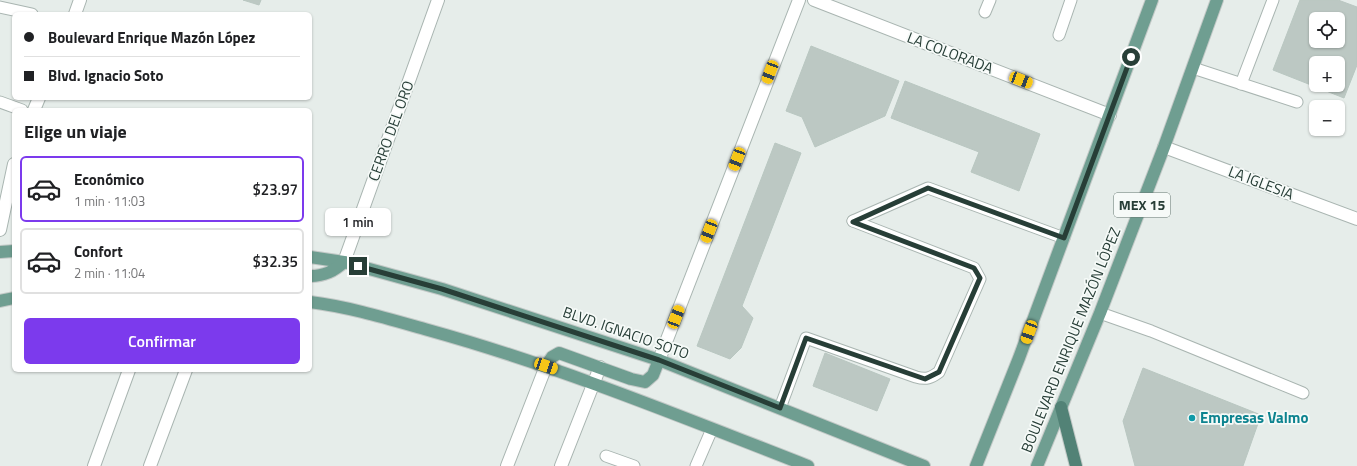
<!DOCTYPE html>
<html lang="es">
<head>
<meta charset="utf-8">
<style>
	body { margin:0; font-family:"Titillium Web",sans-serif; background:#f6f6f6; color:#202124; height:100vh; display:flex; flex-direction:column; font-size:15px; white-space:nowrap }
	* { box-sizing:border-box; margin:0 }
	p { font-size:13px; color:#757577 }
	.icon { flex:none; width:22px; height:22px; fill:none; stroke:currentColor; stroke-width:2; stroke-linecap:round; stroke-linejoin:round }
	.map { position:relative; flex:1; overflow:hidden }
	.drawer { position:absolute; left:12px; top:108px; width:300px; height:264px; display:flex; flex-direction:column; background:#fff; border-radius:6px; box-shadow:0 1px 3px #0004 }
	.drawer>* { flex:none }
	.top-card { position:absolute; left:12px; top:12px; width:300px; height:88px; border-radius:6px; box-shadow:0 1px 3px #0004; display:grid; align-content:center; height:88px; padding:0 12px; background:#fff }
	.controls { position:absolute; left:1309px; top:12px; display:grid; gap:8px }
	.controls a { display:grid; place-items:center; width:36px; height:36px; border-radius:6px; background:#fff; box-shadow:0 1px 3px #0004; font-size:20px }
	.end { position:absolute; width:18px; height:18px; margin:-9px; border:5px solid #273e37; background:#fff; box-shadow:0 0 0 2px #fff }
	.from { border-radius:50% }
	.bubble { position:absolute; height:28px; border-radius:6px; background:#fff; box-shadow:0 1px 3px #0004; font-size:13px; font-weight:600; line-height:28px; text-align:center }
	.car { position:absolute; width:12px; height:24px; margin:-12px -6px; border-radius:5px; box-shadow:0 0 3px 1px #0007; background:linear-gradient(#f5c518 24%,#345 0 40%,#f5c518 0 76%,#345 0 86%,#f5c518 0) }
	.top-card b { display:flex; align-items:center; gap:14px; height:38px; font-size:15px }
	.top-card b+b { border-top:1px solid #e0e0e0 }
	.top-card i { width:10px; height:10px; background:#202124 }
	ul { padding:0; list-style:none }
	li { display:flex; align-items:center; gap:12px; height:66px; margin:0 8px 6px; padding:0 4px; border:2px solid #e0e0e0; border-radius:6px }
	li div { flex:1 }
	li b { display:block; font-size:15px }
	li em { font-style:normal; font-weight:600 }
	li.selected { border-color:#7c3aed }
	li>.icon { width:36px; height:36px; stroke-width:1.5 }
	h2 { padding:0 12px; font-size:18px; line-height:48px }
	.cta { display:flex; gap:8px; margin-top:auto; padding:8px 12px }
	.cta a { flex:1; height:46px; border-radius:6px; background:#7c3aed; color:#fff; font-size:16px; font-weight:600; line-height:46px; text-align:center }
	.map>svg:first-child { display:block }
	.building { fill:#bcc8c3; stroke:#b9c7c1; fill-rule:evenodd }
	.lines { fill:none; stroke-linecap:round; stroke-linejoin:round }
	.service-casing { stroke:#a9b5b1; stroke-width:13 }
	.minor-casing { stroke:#a9b5b1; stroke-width:14 }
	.primary-casing { stroke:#c3c9c7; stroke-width:14 }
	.trunk-casing { stroke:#c3c9c7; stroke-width:14 }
	.service { stroke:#fff; stroke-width:11 }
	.minor { stroke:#fff; stroke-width:12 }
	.primary { stroke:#6f9e91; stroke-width:12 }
	.trunk { stroke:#528276; stroke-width:12 }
	.route { stroke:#273e37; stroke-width:5 }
	.culture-dot { fill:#0f9aa8; stroke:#f6faf8; stroke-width:1.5 }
	.labels { text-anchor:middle; stroke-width:3.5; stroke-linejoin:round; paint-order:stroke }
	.shield { fill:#f6faf8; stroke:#657671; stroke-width:1 }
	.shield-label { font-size:14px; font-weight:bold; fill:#273e37 }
	.street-label { font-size:15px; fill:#273e37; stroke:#f6faf8 }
	.culture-label { font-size:15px; font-weight:bold; fill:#0d838f; stroke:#f6faf8; text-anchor:start }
</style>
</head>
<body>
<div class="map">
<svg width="1357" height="466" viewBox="0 0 1357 466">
	<rect width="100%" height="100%" fill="#e6edea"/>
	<g class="building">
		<path d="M243,0H261L259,5Z"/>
		<path d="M1300,0H1338L1357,7V65L1344,98L1273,70ZM1316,19H1338V41H1316ZM1316,63H1338V85H1316Z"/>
		<path d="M811,46L899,81L885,116L815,147L802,117L786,111Z"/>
		<path d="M905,81L1040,134L1019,191L971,172L979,152L891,118Z"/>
		<path d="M775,143L801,153L742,306L753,318L741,348L730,359L697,346Z"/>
		<path d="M825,353L890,379L877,411L813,386Z"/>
		<path d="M1143,368L1261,415L1243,466H1135L1123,421Z"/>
	</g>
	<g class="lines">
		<g class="service-casing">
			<g id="service">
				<path d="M0,7L32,14"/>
				<path d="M985,12L990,0"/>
				<path d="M1059,35L1071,0"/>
				<path d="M1193,68L1297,102"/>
				<path d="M1241,84L1273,0"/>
				<path d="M0,102L22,110"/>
				<path d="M853,221L928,188L1064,238"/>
				<path d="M1100,313L1151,331L1303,393"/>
				<path d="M780,408L806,338L916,377C926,380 931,378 939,372L980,279L974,268L853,221"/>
				<path d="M606,456L634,466"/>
				<path d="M696,466L712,429"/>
			</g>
		</g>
		<g class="minor-casing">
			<g id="minor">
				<path d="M814,0L1110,115"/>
				<path d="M75,14L80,0"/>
				<path d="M34,110L39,98"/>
				<path d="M1164,147L1357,219"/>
				<path d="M0,230L14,164"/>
				<path d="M344,262L438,0"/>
				<path d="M659,360L799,0"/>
				<path d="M94,466L129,370"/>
				<path d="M150,466L186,370"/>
				<path d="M507,466L546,366"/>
				<path d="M561,466L600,367"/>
			</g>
		</g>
		<g class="primary-casing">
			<g id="primary">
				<path d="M0,252L14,251"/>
				<path d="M310,257L344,262L442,289L659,360L924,466"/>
				<path d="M310,276C325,276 334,271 344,262"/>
				<path d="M0,301L14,298"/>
				<path d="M310,302C350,307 389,319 428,330C558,366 682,417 808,466"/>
				<path d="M546,366L552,357L559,353L631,379L645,382L653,375L659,360"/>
				<path d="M976,466L1019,358L1152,0"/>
				<path d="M1037,466L1100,313L1164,147L1217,0"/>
			</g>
		</g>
		<g class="trunk-casing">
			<path id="trunk" d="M1061,407L1076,466"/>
		</g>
		<use href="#service" class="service"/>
		<use href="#minor" class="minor"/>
		<use href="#primary" class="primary"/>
		<use href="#trunk" class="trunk"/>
	</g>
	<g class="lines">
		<path class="route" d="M358,266L442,289L659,360L780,408L806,338L925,379L939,372L980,278L974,268L853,222L928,188L1064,238L1131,57"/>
	</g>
	<circle class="culture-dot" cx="1192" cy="418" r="4"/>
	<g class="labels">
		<rect class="shield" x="1114" y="193" width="56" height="24" rx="3"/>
		<g class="shield-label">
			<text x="1142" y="210">MEX 15</text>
		</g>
		<g class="street-label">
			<text transform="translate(950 53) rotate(21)" y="5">LA COLORADA</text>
			<text transform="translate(391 131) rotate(-70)" y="5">CERRO DEL ORO</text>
			<text transform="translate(1261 183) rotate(21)" y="5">LA IGLESIA</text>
			<text transform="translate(626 333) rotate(19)" y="5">BLVD. IGNACIO SOTO</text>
			<text transform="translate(1071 340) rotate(-68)" y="5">BOULEVARD ENRIQUE MAZÓN LÓPEZ</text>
		</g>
		<g class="culture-label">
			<text x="1200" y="423">Empresas Valmo</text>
		</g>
	</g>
</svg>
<div class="controls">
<a><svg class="icon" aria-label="locate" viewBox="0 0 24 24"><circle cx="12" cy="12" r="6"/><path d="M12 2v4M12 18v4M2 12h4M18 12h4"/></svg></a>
<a>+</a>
<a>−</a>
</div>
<i class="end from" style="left:1131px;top:57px"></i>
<i class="end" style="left:358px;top:266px"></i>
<div class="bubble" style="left:325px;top:208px;width:66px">1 min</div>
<i class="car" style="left:770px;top:72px;rotate:201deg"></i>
<i class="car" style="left:1021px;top:80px;rotate:111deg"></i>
<i class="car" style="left:737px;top:159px;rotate:201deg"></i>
<i class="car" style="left:709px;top:231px;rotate:201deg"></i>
<i class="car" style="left:676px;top:317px;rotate:21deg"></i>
<i class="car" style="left:1029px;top:332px;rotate:200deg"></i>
<i class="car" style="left:546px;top:366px;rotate:109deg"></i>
<div class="top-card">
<b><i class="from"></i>Boulevard Enrique Mazón López</b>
<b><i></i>Blvd. Ignacio Soto</b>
</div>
<section class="drawer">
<h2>Elige un viaje</h2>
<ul>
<li class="selected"><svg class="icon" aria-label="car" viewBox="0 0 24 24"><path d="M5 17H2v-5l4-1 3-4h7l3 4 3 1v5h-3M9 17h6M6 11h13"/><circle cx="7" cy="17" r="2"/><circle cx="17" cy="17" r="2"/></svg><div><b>Económico</b><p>1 min · 11:03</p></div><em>$23.97</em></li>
<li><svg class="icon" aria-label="car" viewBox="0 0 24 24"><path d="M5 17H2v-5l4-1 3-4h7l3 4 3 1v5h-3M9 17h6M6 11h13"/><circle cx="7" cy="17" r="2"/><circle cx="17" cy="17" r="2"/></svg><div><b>Confort</b><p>2 min · 11:04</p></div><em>$32.35</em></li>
</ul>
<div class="cta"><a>Confirmar</a></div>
</section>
</div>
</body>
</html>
